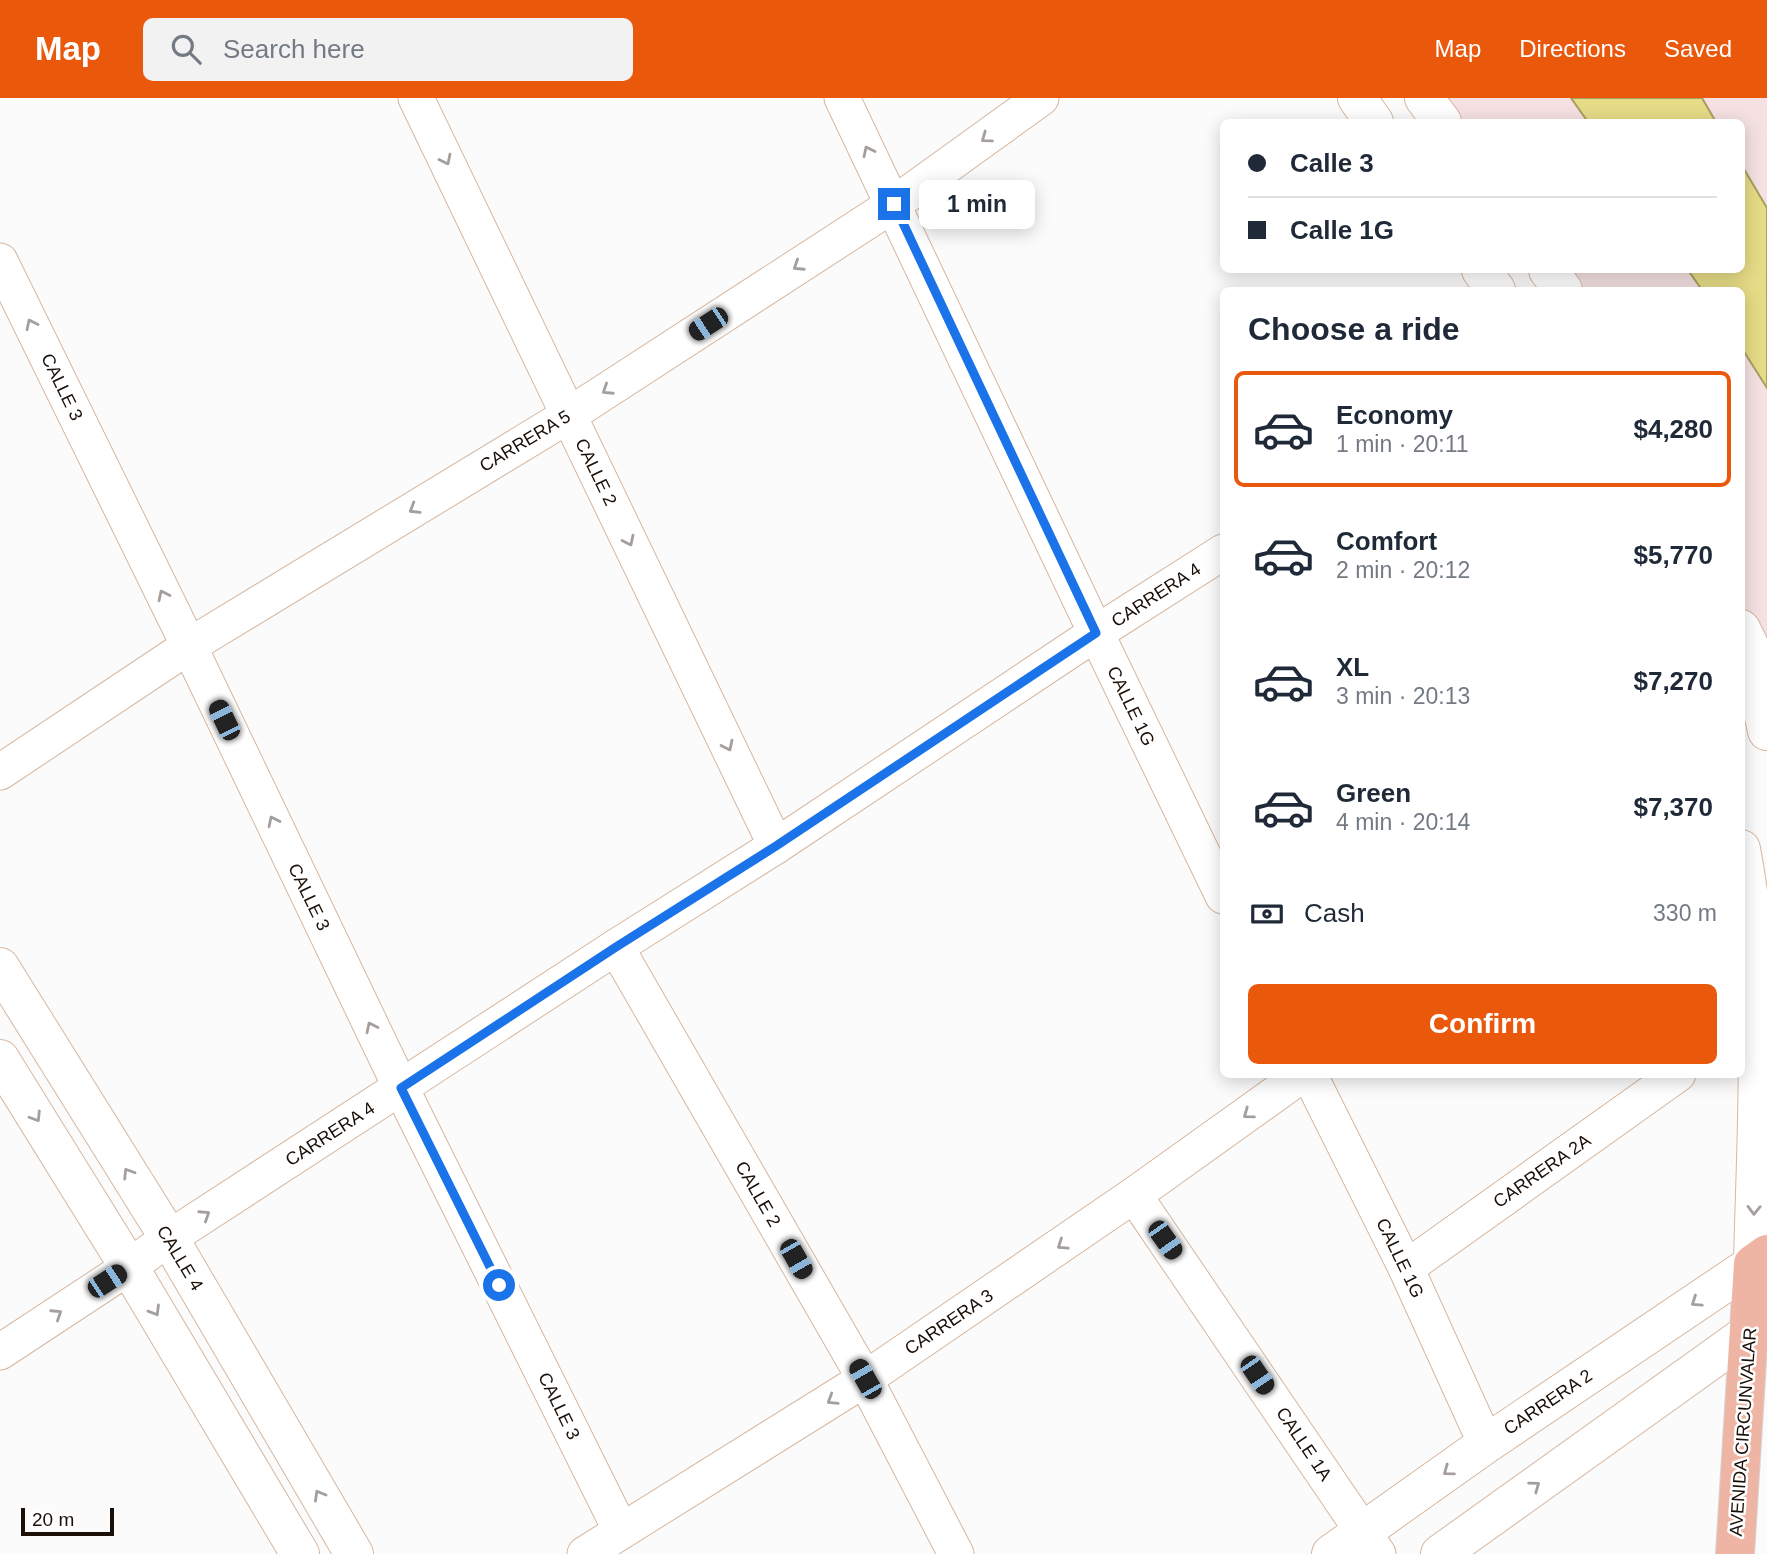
<!DOCTYPE html>
<html lang="en">
<head>
<meta charset="utf-8">
<style>
	body { margin:0; font-family:Helvetica,sans-serif; background:#f2f2f3; color:#1f2937; height:100vh; display:flex; flex-direction:column; font-size:26px; white-space:nowrap }
	* { box-sizing:border-box; margin:0 }
	p { font-size:23px; color:#747a83 }
	.icon { flex:none; width:38px; height:38px; fill:none; stroke:currentColor; stroke-width:2; stroke-linecap:round; stroke-linejoin:round }
	.map { position:relative; flex:1; overflow:hidden }
	.side { position:absolute; left:1220px; top:189px; width:525px; height:791px; display:flex; flex-direction:column; background:#fff; border-radius:10px; box-shadow:0 4px 18px #0003 }
	.side>* { flex:none }
	.guide { position:absolute; left:1220px; top:21px; width:525px; height:154px; border-radius:10px; box-shadow:0 4px 18px #0003; display:grid; align-content:center; height:154px; padding:0 28px; background:#fff }
	.scale { position:absolute; left:21px; bottom:18px; width:93px; box-sizing:border-box; padding-left:7px; border:4px solid #1b1008; border-top:0; font-size:19px; line-height:24px; white-space:nowrap; color:#1b1008; -webkit-text-stroke:5px #fff; paint-order:stroke }
	.end { position:absolute; width:32px; height:32px; margin:-16px; border:9px solid #1a73e8; background:#fff; box-shadow:0 0 0 4px #fff }
	.from { border-radius:50% }
	.bubble { position:absolute; height:49px; border-radius:10px; background:#fff; box-shadow:0 4px 18px #0003; font-size:23px; font-weight:700; line-height:49px; text-align:center }
	.car { position:absolute; width:21px; height:42px; margin:-21px -10px; border-radius:9px; box-shadow:0 0 5px 2px #0007; background:linear-gradient(#222 24%,#8ab4d8 0 40%,#222 0 76%,#8ab4d8 0 86%,#222 0) }
	.guide b { display:flex; align-items:center; gap:24px; height:66px; font-size:26px }
	.guide b+b { border-top:2px solid #e0e1e3 }
	.guide i { width:18px; height:18px; background:#1f2937 }
	ul { padding:0; list-style:none }
	li { display:flex; align-items:center; gap:21px; height:116px; margin:0 14px 10px; padding:0 14px; border:4px solid transparent; border-radius:10px }
	li div { flex:1 }
	li b { display:block; font-size:26px }
	li em { font-style:normal; font-weight:700 }
	li.on { border-color:#ea580c }
	li>.icon { width:63px; height:63px; stroke-width:1.5 }
	h2 { padding:0 28px; font-size:32px; line-height:84px }
	.pay { display:flex; align-items:center; gap:18px; height:77px; padding:0 28px; font-size:26px }
	.pay p { margin-inline-start:auto }
	.action { display:flex; gap:14px; margin-top:auto; padding:14px 28px }
	.action a { flex:1; height:80px; border-radius:10px; background:#ea580c; color:#fff; font-size:28px; font-weight:700; line-height:80px; text-align:center }
	header { display:flex; align-items:center; gap:42px; box-sizing:border-box; height:98px; padding:0 35px; background:#ea580c; color:#fff }
	header strong { font-size:33px }
	nav { display:flex; gap:38px; margin-inline-start:auto; font-size:24px }
	.search { width:490px; height:63px; background:#f2f2f3; display:flex; align-items:center; gap:18px; box-sizing:border-box; padding:0 24px; border-radius:10px; color:#747a83; font-size:26px }
	.map>svg:first-child { display:block }
	.green { fill:#f5e1e2 }
	.water { fill:#e6db86; stroke:#a99e60; stroke-width:2 }
	.lines { fill:none; stroke-linecap:round; stroke-linejoin:round }
	.minor-casing { stroke:#d5b7a0; stroke-width:37 }
	.tertiary-casing { stroke:#d5b7a0; stroke-width:40 }
	.secondary-casing { stroke:#d5b7a0; stroke-width:40 }
	.primary-casing { stroke:#d6d4d3; stroke-width:40 }
	.minor { stroke:#fff; stroke-width:35 }
	.tertiary { stroke:#fff; stroke-width:38 }
	.secondary { stroke:#fff; stroke-width:38 }
	.primary { stroke:#efb5a4; stroke-width:38 }
	.oneway { stroke:#a49f9c }
	.route { stroke:#1a73e8; stroke-width:9 }
	.labels { text-anchor:middle; stroke-width:5; stroke-linejoin:round; paint-order:stroke }
	.street-label { font-size:18px; fill:#1b1008; stroke:#fff }
</style>
</head>
<body>
<header>
<strong>Map</strong>
<div class="search"><svg class="icon" aria-label="search" viewBox="0 0 24 24"><circle cx="10" cy="10" r="6"/><path d="M15 15l6 6"/></svg>Search here</div>
<nav><a>Map</a><a>Directions</a><a>Saved</a></nav>
</header>
<div class="map">
<svg width="1767" height="1456" viewBox="0 0 1767 1456">
	<rect width="100%" height="100%" fill="#fbfbfb"/>
	<g class="green">
		<path d="M1424,0H1571L1588,24H1442Z"/>
		<path d="M1702,0H1767V110L1741,66V24H1716Z"/>
		<path d="M1548,172H1688L1702,192H1563Z"/>
		<path d="M1741,249L1767,290V633L1741,531Z"/>
	</g>
	<g class="water">
		<path d="M1571,0H1702L1716,24H1588Z"/>
		<path d="M1741,66L1767,110V290L1741,249V192H1702L1688,172H1741Z"/>
	</g>
	<g class="lines">
		<g class="minor-casing">
			<g id="minor">
				<path d="M416,0L776,748"/>
				<path d="M842,0L1096,535L1223,798"/>
				<path d="M0,163L189,548L401,990L621,1433"/>
				<path d="M0,674L189,548L569,317L894,106L1041,0"/>
				<path d="M616,849L865,1281L956,1456"/>
				<path d="M1309,976L1406,1170L1486,1346"/>
				<path d="M1134,1097L1378,1456"/>
				<path d="M1406,1170L1678,976"/>
				<path d="M0,1254L129,1169L169,1140L616,849L776,748L1096,535L1223,454"/>
				<path d="M585,1456L865,1281L1134,1097L1303,976"/>
			</g>
		</g>
		<g class="tertiary-casing">
			<g id="tertiary">
				<path d="M0,869L169,1140L354,1456"/>
				<path d="M0,961L129,1169L300,1456"/>
			</g>
		</g>
		<g class="secondary-casing">
			<g id="secondary">
				<path d="M1357,0L1374,24"/>
				<path d="M1424,0L1442,24"/>
				<path d="M1481,172L1496,192"/>
				<path d="M1548,172L1563,192"/>
				<path d="M1741,531L1749,547L1767,633"/>
				<path d="M1331,1456L1486,1346L1753,1166C1756,1028 1767,887 1741,751"/>
				<path d="M1440,1456L1750,1234"/>
			</g>
		</g>
		<g class="primary-casing">
			<path id="primary" d="M1735,1456L1753,1166L1767,1156"/>
		</g>
		<use href="#minor" class="minor"/>
		<use href="#tertiary" class="tertiary"/>
		<use href="#secondary" class="secondary"/>
		<use href="#primary" class="primary"/>
	</g>
	<defs><path id="oneway-chevron" d="M-2-3.5L2.5 0L-2 3.5" fill="none" stroke-width="1.6" stroke-linecap="round" stroke-linejoin="round" transform="scale(1.75)"/></defs>
	<g class="oneway">
		<use href="#oneway-chevron" transform="translate(986 40) rotate(144)"/>
		<use href="#oneway-chevron" transform="translate(868 53) rotate(-116)"/>
		<use href="#oneway-chevron" transform="translate(446 62) rotate(64)"/>
		<use href="#oneway-chevron" transform="translate(798 168) rotate(147)"/>
		<use href="#oneway-chevron" transform="translate(31 226) rotate(-116)"/>
		<use href="#oneway-chevron" transform="translate(607 292) rotate(147)"/>
		<use href="#oneway-chevron" transform="translate(414 411) rotate(149)"/>
		<use href="#oneway-chevron" transform="translate(629 443) rotate(64)"/>
		<use href="#oneway-chevron" transform="translate(163 497) rotate(-116)"/>
		<use href="#oneway-chevron" transform="translate(728 648) rotate(64)"/>
		<use href="#oneway-chevron" transform="translate(273 723) rotate(-116)"/>
		<use href="#oneway-chevron" transform="translate(371 929) rotate(-116)"/>
		<use href="#oneway-chevron" transform="translate(1248 1016) rotate(144)"/>
		<use href="#oneway-chevron" transform="translate(36 1019) rotate(58)"/>
		<use href="#oneway-chevron" transform="translate(128 1075) rotate(-122)"/>
		<use href="#oneway-chevron" transform="translate(1754 1112) rotate(91)"/>
		<use href="#oneway-chevron" transform="translate(205 1117) rotate(-33)"/>
		<use href="#oneway-chevron" transform="translate(1062 1147) rotate(146)"/>
		<use href="#oneway-chevron" transform="translate(1696 1204) rotate(146)"/>
		<use href="#oneway-chevron" transform="translate(155 1213) rotate(59)"/>
		<use href="#oneway-chevron" transform="translate(57 1216) rotate(-33)"/>
		<use href="#oneway-chevron" transform="translate(832 1302) rotate(148)"/>
		<use href="#oneway-chevron" transform="translate(1448 1373) rotate(144)"/>
		<use href="#oneway-chevron" transform="translate(1535 1388) rotate(-36)"/>
		<use href="#oneway-chevron" transform="translate(319 1397) rotate(-120)"/>
	</g>
	<g class="lines">
		<path class="route" d="M499,1187L401,990L616,849L776,748L1096,535L894,106"/>
	</g>
	<g class="labels">
		<g class="street-label">
			<text transform="translate(62 289) rotate(64)" y="6">CALLE 3</text>
			<text transform="translate(525 343) rotate(-31)" y="6">CARRERA 5</text>
			<text transform="translate(596 374) rotate(64)" y="6">CALLE 2</text>
			<text transform="translate(1156 497) rotate(-33)" y="6">CARRERA 4</text>
			<text transform="translate(1131 608) rotate(64)" y="6">CALLE 1G</text>
			<text transform="translate(309 799) rotate(64)" y="6">CALLE 3</text>
			<text transform="translate(330 1036) rotate(-33)" y="6">CARRERA 4</text>
			<text transform="translate(1542 1073) rotate(-35)" y="6">CARRERA 2A</text>
			<text transform="translate(758 1096) rotate(60)" y="6">CALLE 2</text>
			<text transform="translate(180 1160) rotate(59)" y="6">CALLE 4</text>
			<text transform="translate(1400 1160) rotate(64)" y="6">CALLE 1G</text>
			<text transform="translate(949 1224) rotate(-34)" y="6">CARRERA 3</text>
			<text transform="translate(1548 1304) rotate(-34)" y="6">CARRERA 2</text>
			<text transform="translate(559 1308) rotate(64)" y="6">CALLE 3</text>
			<text transform="translate(1743 1334) rotate(-86)" y="6">AVENIDA CIRCUNVALAR</text>
			<text transform="translate(1304 1346) rotate(56)" y="6">CALLE 1A</text>
		</g>
	</g>
</svg>
<div class="scale">20 m</div>
<i class="end from" style="left:499px;top:1187px"></i>
<i class="end" style="left:894px;top:106px"></i>
<div class="bubble" style="left:919px;top:82px;width:116px">1 min</div>
<i class="car" style="left:708px;top:226px;rotate:237deg"></i>
<i class="car" style="left:224px;top:622px;rotate:334deg"></i>
<i class="car" style="left:1165px;top:1142px;rotate:145deg"></i>
<i class="car" style="left:796px;top:1161px;rotate:150deg"></i>
<i class="car" style="left:107px;top:1183px;rotate:57deg"></i>
<i class="car" style="left:1257px;top:1277px;rotate:146deg"></i>
<i class="car" style="left:865px;top:1281px;rotate:330deg"></i>
<div class="guide">
<b><i class="from"></i>Calle 3</b>
<b><i></i>Calle 1G</b>
</div>
<section class="side">
<h2>Choose a ride</h2>
<ul>
<li class="on"><svg class="icon" aria-label="car" viewBox="0 0 24 24"><path d="M5 17H2v-5l4-1 3-4h7l3 4 3 1v5h-3M9 17h6M6 11h13"/><circle cx="7" cy="17" r="2"/><circle cx="17" cy="17" r="2"/></svg><div><b>Economy</b><p>1 min · 20:11</p></div><em>$4,280</em></li>
<li><svg class="icon" aria-label="car" viewBox="0 0 24 24"><path d="M5 17H2v-5l4-1 3-4h7l3 4 3 1v5h-3M9 17h6M6 11h13"/><circle cx="7" cy="17" r="2"/><circle cx="17" cy="17" r="2"/></svg><div><b>Comfort</b><p>2 min · 20:12</p></div><em>$5,770</em></li>
<li><svg class="icon" aria-label="car" viewBox="0 0 24 24"><path d="M5 17H2v-5l4-1 3-4h7l3 4 3 1v5h-3M9 17h6M6 11h13"/><circle cx="7" cy="17" r="2"/><circle cx="17" cy="17" r="2"/></svg><div><b>XL</b><p>3 min · 20:13</p></div><em>$7,270</em></li>
<li><svg class="icon" aria-label="car" viewBox="0 0 24 24"><path d="M5 17H2v-5l4-1 3-4h7l3 4 3 1v5h-3M9 17h6M6 11h13"/><circle cx="7" cy="17" r="2"/><circle cx="17" cy="17" r="2"/></svg><div><b>Green</b><p>4 min · 20:14</p></div><em>$7,370</em></li>
</ul>
<div class="pay"><svg class="icon" aria-label="cash" viewBox="0 0 24 24"><path d="M3 7h18v10H3z"/><circle cx="12" cy="12" r="2"/></svg>Cash<p>330 m</p></div>
<div class="action"><a>Confirm</a></div>
</section>
</div>
</body>
</html>
